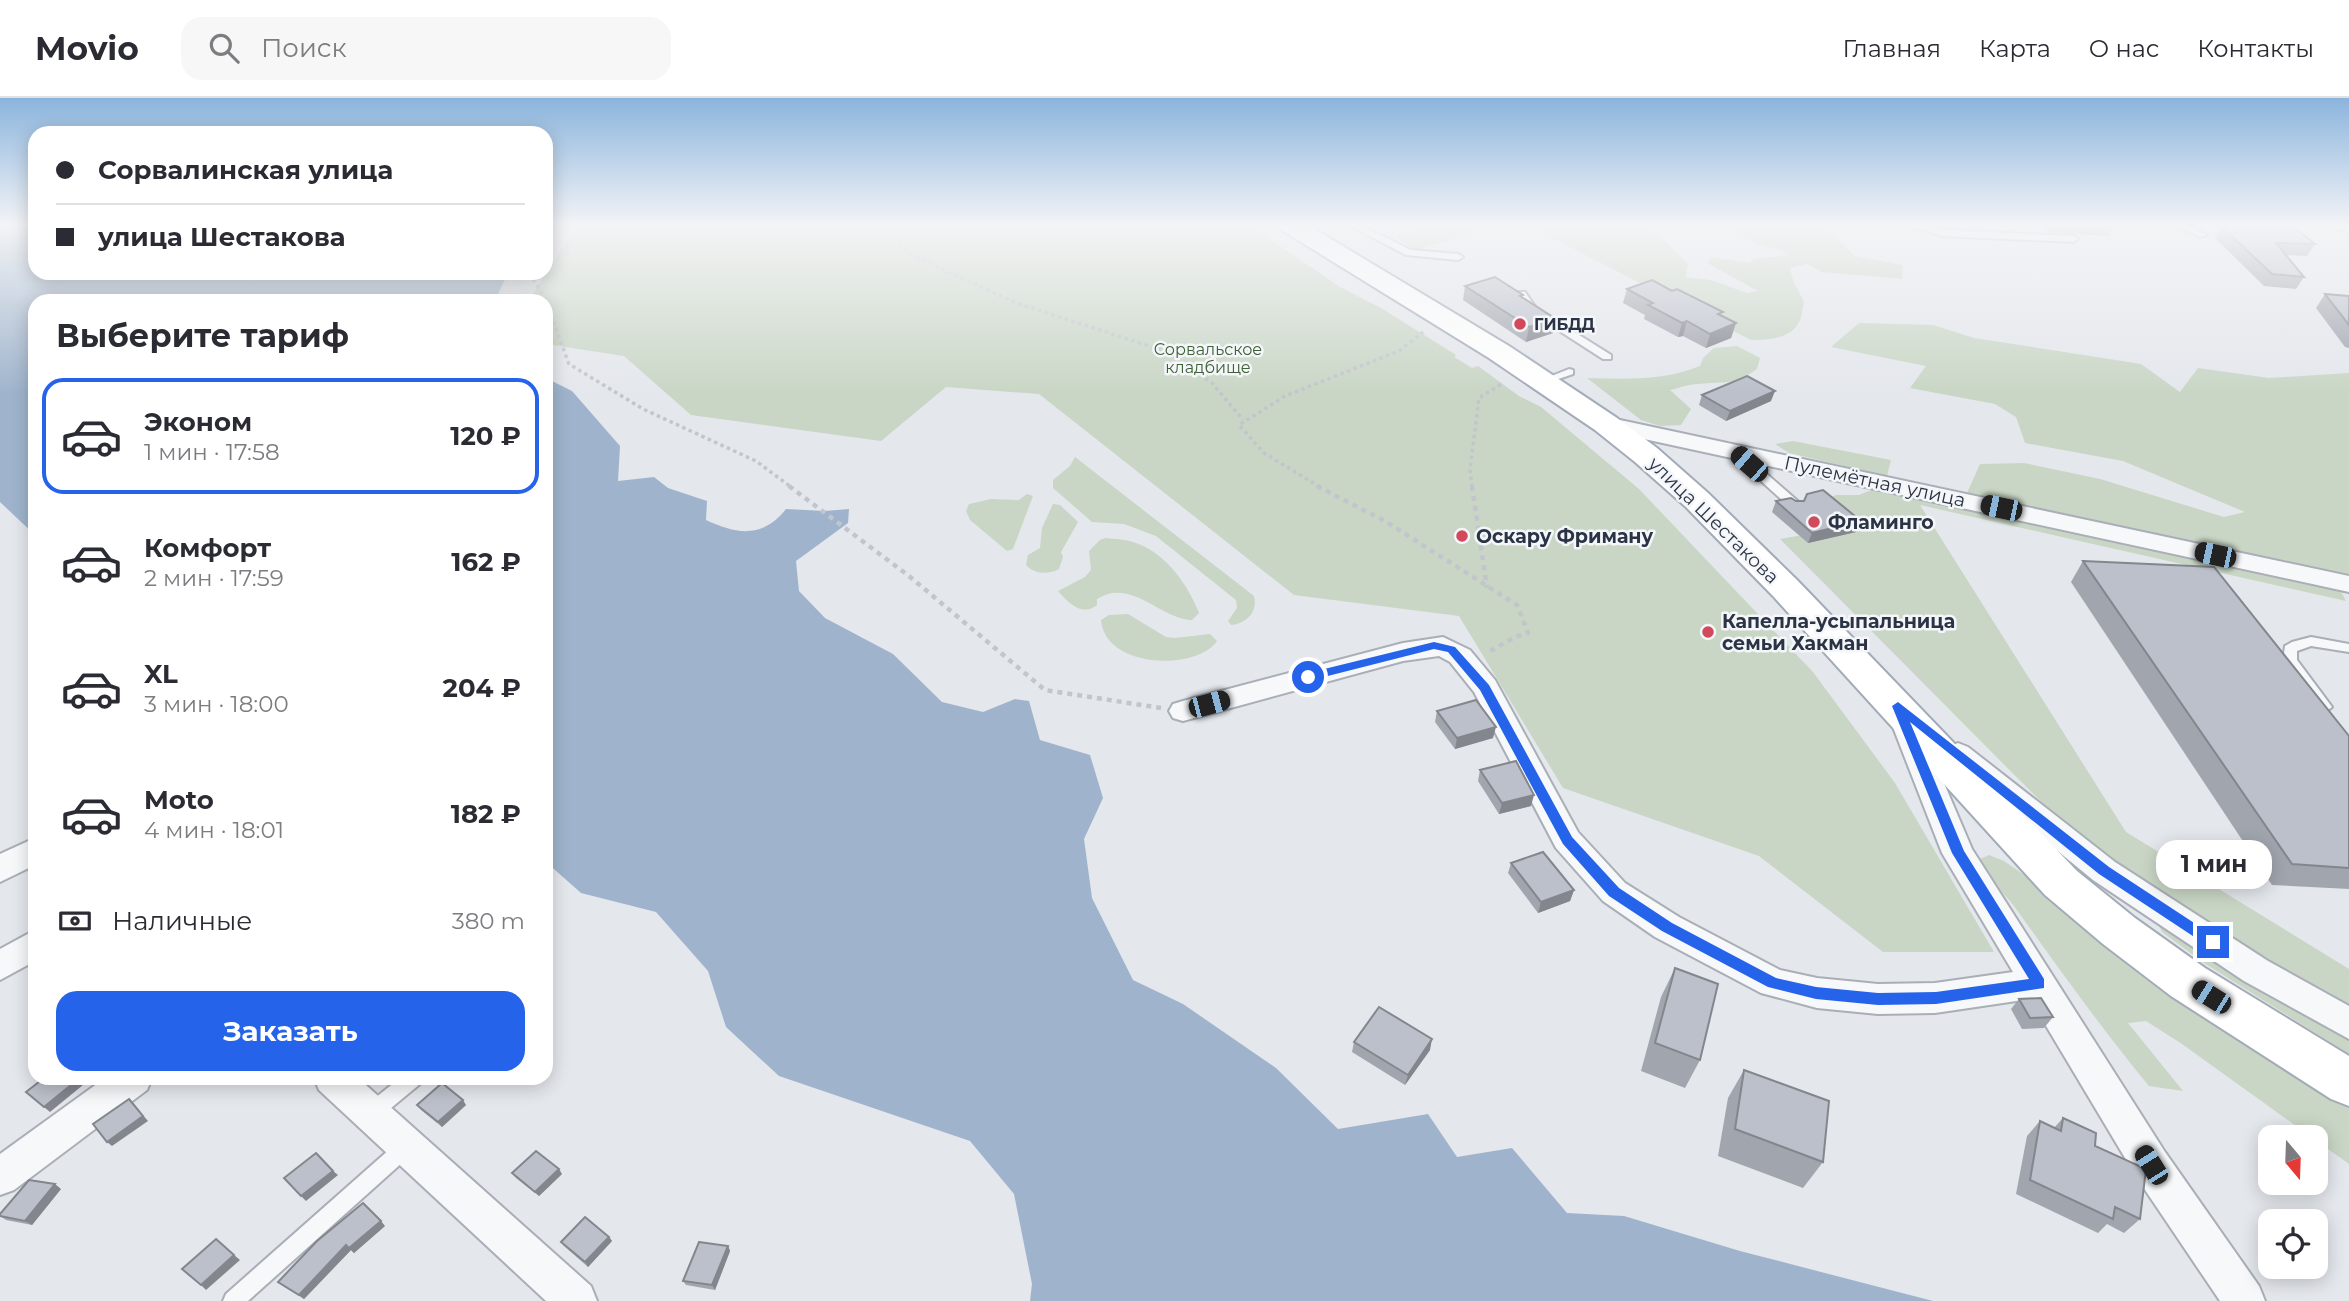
<!DOCTYPE html>
<html lang="ru">
<head>
<meta charset="utf-8">
<style>
	body { margin:0; font-family:Montserrat,sans-serif; background:#f7f7f7; color:#2b2b33; height:100vh; display:flex; flex-direction:column; font-size:26px; white-space:nowrap }
	* { box-sizing:border-box; margin:0 }
	p { font-size:23px; color:#7c7c81 }
	.icon { flex:none; width:38px; height:38px; fill:none; stroke:currentColor; stroke-width:2; stroke-linecap:round; stroke-linejoin:round }
	.map { position:relative; flex:1; overflow:hidden }
	.drawer { position:absolute; left:28px; top:196px; width:525px; height:791px; display:flex; flex-direction:column; background:#fff; border-radius:21px; box-shadow:0 4px 18px #0003 }
	.drawer>* { flex:none }
	.banner { position:absolute; left:28px; top:28px; width:525px; height:154px; border-radius:21px; box-shadow:0 4px 18px #0003; display:grid; align-content:center; height:154px; padding:0 28px; background:#fff }
	.needle { width:46px; rotate:161deg }
	.controls { position:absolute; left:2258px; top:1027px; display:grid; gap:14px }
	.controls a { display:grid; place-items:center; width:70px; height:70px; border-radius:14px; background:#fff; box-shadow:0 4px 18px #0003; font-size:35px }
	.end { position:absolute; width:32px; height:32px; margin:-16px; border:9px solid #2563eb; background:#fff; box-shadow:0 0 0 4px #fff }
	.from { border-radius:50% }
	.bubble { position:absolute; height:49px; border-radius:21px; background:#fff; box-shadow:0 4px 18px #0003; font-size:23px; font-weight:700; line-height:49px; text-align:center }
	.car { position:absolute; width:21px; height:42px; margin:-21px -10px; border-radius:9px; box-shadow:0 0 5px 2px #0007; background:linear-gradient(#222 24%,#8ab4d8 0 40%,#222 0 76%,#8ab4d8 0 86%,#222 0) }
	.banner b { display:flex; align-items:center; gap:24px; height:66px; font-size:26px }
	.banner b+b { border-top:2px solid #e1e1e2 }
	.banner i { width:18px; height:18px; background:#2b2b33 }
	ul { padding:0; list-style:none }
	li { display:flex; align-items:center; gap:21px; height:116px; margin:0 14px 10px; padding:0 14px; border:4px solid transparent; border-radius:21px }
	li div { flex:1 }
	li b { display:block; font-size:26px }
	li em { font-style:normal; font-weight:700 }
	li.current { border-color:#2563eb }
	li>.icon { width:63px; height:63px; stroke-width:1.5 }
	h2 { padding:0 28px; font-size:32px; line-height:84px }
	.pay { display:flex; align-items:center; gap:18px; height:77px; padding:0 28px; font-size:26px }
	.pay p { margin-inline-start:auto }
	.cta { display:flex; gap:14px; margin-top:auto; padding:14px 28px }
	.cta a { flex:1; height:80px; border-radius:21px; background:#2563eb; color:#fff; font-size:28px; font-weight:700; line-height:80px; text-align:center }
	header { display:flex; align-items:center; gap:42px; box-sizing:border-box; height:98px; padding:0 35px; background:#fff; border-bottom:2px solid #e1e1e2 }
	header strong { font-size:33px }
	nav { display:flex; gap:38px; margin-inline-start:auto; font-size:24px }
	.search { width:490px; height:63px; background:#f7f7f7; display:flex; align-items:center; gap:18px; box-sizing:border-box; padding:0 24px; border-radius:21px; color:#7c7c81; font-size:26px }
	.map>svg:first-child { display:block }
	.green { fill:#c9d6c5 }
	.water { fill:#9fb4cc }
	.lines { fill:none; stroke-linecap:round; stroke-linejoin:round }
	.service-casing { stroke:#a9aeb7; stroke-width:4 }
	.minor-casing { stroke:#a9aeb7; stroke-width:4 }
	.primary-casing { stroke:#a3abb8; stroke-width:4 }
	.path-far1 { stroke:#c2c5cb; stroke-width:3.5; stroke-dasharray:3.5 3.5; stroke-linecap:butt }
	.path { stroke:#c2c5cb; stroke-width:4.5; stroke-dasharray:5 5; stroke-linecap:butt }
	.service { fill:#f7f8fa; fill-rule:evenodd }
	.minor { fill:#f7f8fa; fill-rule:evenodd }
	.primary { fill:#fff; fill-rule:evenodd }
	.wall { fill:#a1a5ae }
	.shaded-wall { fill:#83868d }
	.building { fill:#bbc0ca; stroke:#83868d; stroke-width:2 }
	.route { fill:#2563eb }
	.poi-dot { fill:#d1495b; stroke:#f4f6f9; stroke-width:2.5 }
	.labels { text-anchor:middle; stroke-width:5; stroke-linejoin:round; paint-order:stroke }
	.far-poi-label { font-size:16px; font-weight:bold; fill:#2b3445; stroke:#f4f6f9; text-anchor:start }
	.far-park-label { font-size:16px; fill:#3f6138; stroke:#f4f6f9 }
	.street-label { font-size:19px; fill:#2b3445; stroke:#f4f6f9 }
	.poi-label { font-size:19px; font-weight:bold; fill:#2b3445; stroke:#f4f6f9; text-anchor:start }
</style>
</head>
<body>
<header>
<strong>Movio</strong>
<div class="search"><svg class="icon" aria-label="search" viewBox="0 0 24 24"><circle cx="10" cy="10" r="6"/><path d="M15 15l6 6"/></svg>Поиск</div>
<nav><a>Главная</a><a>Карта</a><a>О нас</a><a>Контакты</a></nav>
</header>
<div class="map">
<svg width="2349" height="1203" viewBox="0 0 2349 1203">
	<rect width="100%" height="100%" fill="#e4e7ec"/>
	<g class="green">
		<path d="M578,126H1244L1273,143L1340,189L1381,210L1456,257L1454,259L1472,270L1478,268L1519,298L1541,309L1639,391L1813,574L1895,685L1994,854H1883L1759,758L1563,690L1459,518L1294,497L1039,296L946,289L881,343L691,317L624,258L546,246V203H528Z"/>
		<path d="M1397,126H1499L1417,152L1395,140L1400,136L1421,135L1408,133Z"/>
		<path d="M1525,126H1647L1688,166L1686,179L1711,182L1747,195L1758,193L1707,165L1711,159L1749,165L1754,161L1789,157L1781,152L1762,148L1723,129L1728,126H1822L1855,158L1903,167L1902,181L1822,174L1807,166L1790,170L1793,182L1804,204C1802,210 1802,221 1798,226C1789,241 1766,242 1751,242Z"/>
		<path d="M1859,225L1933,227L1974,240L2141,266L2180,294L2198,270L2269,280L2349,275V479L1967,395L1980,366L2024,365L2100,381L2224,419L2245,414L2123,363L2025,345L2016,319L1995,306L1910,290L1926,268L1831,249Z"/>
		<path d="M1737,248L1760,260L1757,271C1732,288 1726,283 1698,286C1689,286 1679,290 1670,292L1691,311L1681,327L1660,328L1641,322L1587,280C1626,281 1663,283 1700,268L1703,260L1714,250Z"/>
		<path d="M1793,343L1891,362L1887,378L1789,355L1775,346Z"/>
		<path d="M1075,359L1254,498C1258,514 1247,525 1231,527L1228,523L1237,510L1236,502L1156,438L1124,426L1092,424L1053,390V382L1070,368Z"/>
		<path d="M1879,389L2340,492L2346,503L1920,407L2126,734L2349,871V909L2315,892L2094,757L1780,441L1864,426L1854,416L1827,401L1836,397H1859Z"/>
		<path d="M1027,396L1033,398L1013,451L1007,453L970,422L966,413L969,406L991,401L1019,402Z"/>
		<path d="M1053,406L1060,407L1078,424L1061,454L1063,459L1059,471C1048,477 1034,476 1026,467L1028,457L1040,450L1042,430Z"/>
		<path d="M1105,440C1114,441 1124,441 1133,444C1164,453 1188,486 1199,515L1192,522C1162,522 1131,479 1097,501V507C1083,519 1068,505 1058,493L1085,479L1091,472L1089,453L1100,442Z"/>
		<path d="M1128,516L1166,539L1175,540L1210,536L1217,543C1197,573 1105,571 1101,522L1109,517Z"/>
		<path d="M1989,757L2004,763L2349,999V1066L2182,946L2146,923L2128,925L2183,993L2149,988C2101,930 2058,869 2014,808C2002,792 1986,781 1980,761Z"/>
		<path d="M2157,824L2349,932V956L2204,865L2162,834Z"/>
	</g>
	<g class="water">
		<path d="M0,126H35V175H508L495,203H35V437L0,404Z"/>
		<path d="M546,280L572,293L620,348L618,383L654,379L668,390L707,403L706,422C738,437 763,440 786,411L825,413L849,411L848,425L796,463L799,493L825,520L893,556L942,604L983,614L1015,601L1029,603L1040,642L1090,657L1103,700L1084,741L1092,800L1133,882L1183,906L1276,970L1338,1031L1428,1016L1457,1059L1512,1050L1567,1115L1624,1118L1740,1153L1933,1203H1030L1032,1186L1014,1096L970,1043L779,978L726,929L708,873L656,814L581,795L546,764Z"/>
	</g>
	<g class="lines">
		<g class="service-casing">
			<g id="service">
				<path d="M1347,126H1358L1411,152L1458,156L1463,159L1458,162L1406,157Z"/>
				<path d="M1903,126H1919L1942,132L2074,138L2078,141L2074,144L1942,138Z"/>
				<path d="M2172,126H2184L2207,137L2200,139Z"/>
				<path d="M2326,126L2349,128V134L2327,128Z"/>
				<path d="M1519,194H1525L1536,210L1611,257V261H1603L1530,214L1517,196Z"/>
				<path d="M1569,271L1573,272V276L1544,286L1539,283Z"/>
				<path d="M1733,349L1737,350L1800,405V411H1792L1729,354L1727,352Z"/>
				<path d="M2311,539L2349,546V554L2311,548L2297,553V562L2332,609L2325,614L2320,612L2283,563L2285,548L2292,544Z"/>
				<path d="M400,980H423L420,986L379,1020L372,1023L365,1020L363,1014L365,1008Z"/>
				<path d="M406,1040L413,1043L415,1049L413,1055L248,1203H223L226,1196L399,1043Z"/>
			</g>
		</g>
		<g class="minor-casing">
			<g id="minor">
				<path d="M1606,319L2349,478V494L1598,331L1595,326L1598,321Z"/>
				<path d="M1443,539L1470,552L1495,582L1578,734L1625,785L1679,819L1780,872L1817,880L1878,886L1935,885L2013,874L1942,755L1891,624L1895,617L1905,614L1915,617L1972,751L2165,1054L2259,1188L2265,1203H2220L2137,1080L2030,901L1935,915L1878,916L1817,910L1761,895L1655,839L1603,803L1556,750L1474,594L1450,564L1439,558L1403,563L1183,623L1173,620L1169,613L1173,606L1183,603L1403,545Z"/>
				<path d="M1958,645L1968,649L2115,764L2268,863L2349,908V941L2244,883L2093,782L1948,663L1943,656L1948,649Z"/>
				<path d="M35,740V767L0,784V756Z"/>
				<path d="M35,832V863L0,882V851Z"/>
				<path d="M105,980H152L147,992L14,1092L0,1097V1056Z"/>
				<path d="M314,980H358L591,1188L597,1203H546L319,992Z"/>
			</g>
		</g>
		<g class="primary-casing">
			<path id="primary" d="M1276,126H1306L1509,248L1617,320L1657,350L1708,395L1797,482L2077,773L2135,820L2205,870L2349,958V1008L2331,1001L2171,898L2103,846L2045,797L1773,498L1686,409L1635,364L1595,332L1489,260L1280,131Z"/>
		</g>
		<g class="path-far1">
			<path d="M871,126L914,158L1016,205L1165,253L1212,285L1243,322"/>
			<path d="M530,175L546,203"/>
			<path d="M546,204L569,266L643,311L756,363L791,389"/>
			<path d="M1320,389L1264,355L1239,327L1285,298L1399,253L1423,234"/>
			<path d="M1472,389L1470,372L1479,300L1503,285"/>
		</g>
		<g class="path">
			<path d="M789,388L909,478L1045,592L1161,610"/>
			<path d="M1317,388L1385,423L1517,507L1528,535L1515,539L1487,555"/>
			<path d="M1472,388L1487,490"/>
		</g>
		<use href="#service" class="service"/>
		<use href="#minor" class="minor"/>
		<use href="#primary" class="primary"/>
	</g>
	<g class="wall">
		<path d="M1946,126H1982L1980,131L1949,130Z"/>
		<path d="M2041,126H2114L2108,138L2048,134Z"/>
		<path d="M2218,126H2290L2315,146L2307,158L2286,157L2304,179L2296,191L2264,188L2215,140L2221,129Z"/>
		<path d="M1465,188L1523,199L1553,235L1526,244L1463,202Z"/>
		<path d="M1627,191L1721,218L1736,225L1731,240L1706,250L1683,238L1678,239L1644,221L1645,217L1623,205Z"/>
		<path d="M2325,196L2349,198V250L2345,249L2316,210Z"/>
		<path d="M1702,297L1771,303L1726,323L1699,307Z"/>
		<path d="M1776,403H1796L1861,423L1856,434L1808,445L1772,414Z"/>
		<path d="M2083,463L2349,638V791L2272,787L2071,484Z"/>
		<path d="M1437,613L1493,640L1455,651L1435,624Z"/>
		<path d="M1480,672L1531,708L1499,716L1478,683Z"/>
		<path d="M1511,765L1574,792L1570,803L1538,815L1508,775Z"/>
		<path d="M1675,870L1700,962L1685,990L1641,973L1661,899Z"/>
		<path d="M2019,901L2053,919L2044,930L2022,931L2011,911Z"/>
		<path d="M1354,944L1430,952L1405,987L1352,954Z"/>
		<path d="M1744,972L1823,1064L1803,1090L1718,1058L1728,1000Z"/>
		<path d="M417,1007H466L442,1029L421,1012Z"/>
		<path d="M2063,1020L2095,1048L2140,1121L2124,1135L2107,1126L2098,1135L2016,1096L2027,1038L2040,1023L2054,1030Z"/>
		<path d="M512,1075L562,1076L539,1098L516,1080Z"/>
		<path d="M61,1091L32,1127L6,1122L0,1118Z"/>
		<path d="M385,1128L354,1155L351,1152L304,1201L283,1188L278,1184Z"/>
		<path d="M609,1139L612,1143L588,1169L564,1148L561,1144Z"/>
		<path d="M728,1148L730,1153L715,1192L686,1187L683,1183Z"/>
	</g>
	<g class="shaded-wall">
		<path d="M1556,221L1553,235L1526,244L1529,229Z"/>
		<path d="M1687,223L1683,238L1678,239L1682,225Z"/>
		<path d="M1736,225L1731,240L1706,250L1710,236Z"/>
		<path d="M1775,293L1771,303L1726,323L1730,313Z"/>
		<path d="M1861,423L1856,434L1808,445L1812,435Z"/>
		<path d="M1496,629L1493,640L1455,651L1457,640Z"/>
		<path d="M1534,697L1531,708L1499,716L1502,705Z"/>
		<path d="M1574,792L1570,803L1538,815L1541,804Z"/>
		<path d="M1432,941L1430,952L1405,987L1408,977Z"/>
		<path d="M77,982L83,987L50,1014L44,1009Z"/>
		<path d="M129,1001L148,1023L112,1048L107,1044Z"/>
		<path d="M463,1002L466,1007L442,1029L438,1024Z"/>
		<path d="M559,1071L562,1076L539,1098L535,1094Z"/>
		<path d="M333,1073L338,1077L306,1103L301,1098Z"/>
		<path d="M55,1086L61,1091L32,1127L25,1123Z"/>
		<path d="M381,1123L385,1128L354,1155L351,1152L304,1201L299,1197L346,1147Z"/>
		<path d="M609,1139L612,1143L588,1169L585,1164Z"/>
		<path d="M728,1148L730,1153L715,1192L712,1187Z"/>
		<path d="M234,1157L240,1162L206,1192L201,1187Z"/>
	</g>
	<g class="building">
		<path d="M2238,126H2290L2315,146L2276,145L2304,179L2272,176L2221,128L2241,129Z"/>
		<path d="M1495,179L1523,197L1520,198L1556,221L1529,229L1465,188Z"/>
		<path d="M1652,182L1672,193L1677,191L1723,214L1718,216L1736,225L1710,236L1687,223L1682,225L1648,207L1653,205L1627,191Z"/>
		<path d="M2325,196L2349,198V227Z"/>
		<path d="M1747,278L1775,293L1730,313L1702,297Z"/>
		<path d="M1823,392L1861,423L1812,435L1776,403L1791,400L1796,403H1804L1807,396Z"/>
		<path d="M2083,463L2214,469L2349,638V770L2292,766Z"/>
		<path d="M1476,602L1496,629L1457,640L1437,613Z"/>
		<path d="M1516,663L1534,697L1502,705L1480,672Z"/>
		<path d="M1543,754L1574,792L1541,804L1511,765Z"/>
		<path d="M1675,870L1718,886L1700,962L1655,945Z"/>
		<path d="M2041,900L2053,919L2030,920L2019,901Z"/>
		<path d="M1379,909L1432,941L1408,977L1354,944Z"/>
		<path d="M1744,972L1829,1003L1823,1064L1735,1031Z"/>
		<path d="M44,980H74L77,982L44,1009L26,994Z"/>
		<path d="M442,985L463,1002L438,1024L417,1007Z"/>
		<path d="M129,1001L143,1018L107,1044L93,1026Z"/>
		<path d="M2063,1020L2096,1035L2095,1048L2146,1071L2140,1121L2115,1109L2113,1121L2030,1082L2040,1023L2061,1033Z"/>
		<path d="M536,1053L559,1071L535,1094L512,1075Z"/>
		<path d="M316,1055L333,1073L301,1098L284,1080Z"/>
		<path d="M29,1082L55,1086L25,1123L0,1118V1116Z"/>
		<path d="M363,1105L381,1123L349,1150L346,1147L299,1197L278,1184L317,1143Z"/>
		<path d="M585,1119L609,1139L585,1164L561,1144Z"/>
		<path d="M216,1141L234,1157L201,1187L182,1171Z"/>
		<path d="M699,1144L728,1148L712,1187L683,1183Z"/>
	</g>
	<linearGradient id="sky" x2="0" y2="1"><stop stop-color="#8bb4dd"/><stop offset="0.43" stop-color="#f3f4f6"/><stop offset="1" stop-color="#f3f4f6" stop-opacity="0"/></linearGradient>
	<rect width="2349" height="295" fill="url(#sky)"/>
	<path class="route" d="M1434,544L1455,549L1489,587L1572,739L1619,790L1672,825L1776,880L1816,889L1878,895L1936,894L2029,881L1952,755L1892,608L1898,604L2109,769L2217,840L2219,844L2217,848H2208L2099,776L1910,624L1964,753L2044,881V890L1936,906L1878,907L1816,901L1768,889L1662,833L1609,798L1563,746L1480,592L1448,554L1434,551L1308,583L1302,579L1308,575Z"/>
	<g class="poi-dot">
		<circle cx="1520" cy="226" r="7"/>
		<circle cx="1814" cy="424" r="7"/>
		<circle cx="1462" cy="438" r="7"/>
		<circle cx="1708" cy="534" r="7"/>
	</g>
	<g class="labels">
		<g class="far-poi-label">
			<text x="1534" y="232">ГИБДД</text>
		</g>
		<g class="far-park-label">
			<text x="1208" y="257">Сорвальское<tspan x="1208" dy="18">кладбище</tspan></text>
		</g>
		<g class="street-label">
			<text transform="translate(1875 383) rotate(12)" y="7">Пулемётная улица</text>
			<text transform="translate(1714 422) rotate(44)" y="7">улица Шестакова</text>
		</g>
		<g class="poi-label">
			<text x="1828" y="431">Фламинго</text>
			<text x="1476" y="445">Оскару Фриману</text>
			<text x="1722" y="530">Капелла-усыпальница<tspan x="1722" dy="22">семьи Хакман</tspan></text>
		</g>
	</g>
</svg>
<div class="controls">
<a><svg class="needle" viewBox="-14 -14 28 28"><path d="M0-13l5 13h-10z" fill="#e53935"/><path d="M0 13l5-13h-10z" fill="#7c7c81"/></svg></a>
<a><svg class="icon" aria-label="locate" viewBox="0 0 24 24"><circle cx="12" cy="12" r="6"/><path d="M12 2v4M12 18v4M2 12h4M18 12h4"/></svg></a>
</div>
<i class="end from" style="left:1308px;top:579px"></i>
<i class="end" style="left:2213px;top:844px"></i>
<div class="bubble" style="left:2156px;top:742px;width:116px">1 мин</div>
<i class="car" style="left:1749px;top:366px;rotate:311deg"></i>
<i class="car" style="left:2001px;top:410px;rotate:282deg"></i>
<i class="car" style="left:2215px;top:457px;rotate:282deg"></i>
<i class="car" style="left:1209px;top:606px;rotate:75deg"></i>
<i class="car" style="left:2211px;top:899px;rotate:302deg"></i>
<i class="car" style="left:2151px;top:1067px;rotate:328deg"></i>
<div class="banner">
<b><i class="from"></i>Сорвалинская улица</b>
<b><i></i>улица Шестакова</b>
</div>
<section class="drawer">
<h2>Выберите тариф</h2>
<ul>
<li class="current"><svg class="icon" aria-label="car" viewBox="0 0 24 24"><path d="M5 17H2v-5l4-1 3-4h7l3 4 3 1v5h-3M9 17h6M6 11h13"/><circle cx="7" cy="17" r="2"/><circle cx="17" cy="17" r="2"/></svg><div><b>Эконом</b><p>1 мин · 17:58</p></div><em>120 ₽</em></li>
<li><svg class="icon" aria-label="car" viewBox="0 0 24 24"><path d="M5 17H2v-5l4-1 3-4h7l3 4 3 1v5h-3M9 17h6M6 11h13"/><circle cx="7" cy="17" r="2"/><circle cx="17" cy="17" r="2"/></svg><div><b>Комфорт</b><p>2 мин · 17:59</p></div><em>162 ₽</em></li>
<li><svg class="icon" aria-label="car" viewBox="0 0 24 24"><path d="M5 17H2v-5l4-1 3-4h7l3 4 3 1v5h-3M9 17h6M6 11h13"/><circle cx="7" cy="17" r="2"/><circle cx="17" cy="17" r="2"/></svg><div><b>XL</b><p>3 мин · 18:00</p></div><em>204 ₽</em></li>
<li><svg class="icon" aria-label="car" viewBox="0 0 24 24"><path d="M5 17H2v-5l4-1 3-4h7l3 4 3 1v5h-3M9 17h6M6 11h13"/><circle cx="7" cy="17" r="2"/><circle cx="17" cy="17" r="2"/></svg><div><b>Moto</b><p>4 мин · 18:01</p></div><em>182 ₽</em></li>
</ul>
<div class="pay"><svg class="icon" aria-label="cash" viewBox="0 0 24 24"><path d="M3 7h18v10H3z"/><circle cx="12" cy="12" r="2"/></svg>Наличные<p>380 m</p></div>
<div class="cta"><a>Заказать</a></div>
</section>
</div>
</body>
</html>
